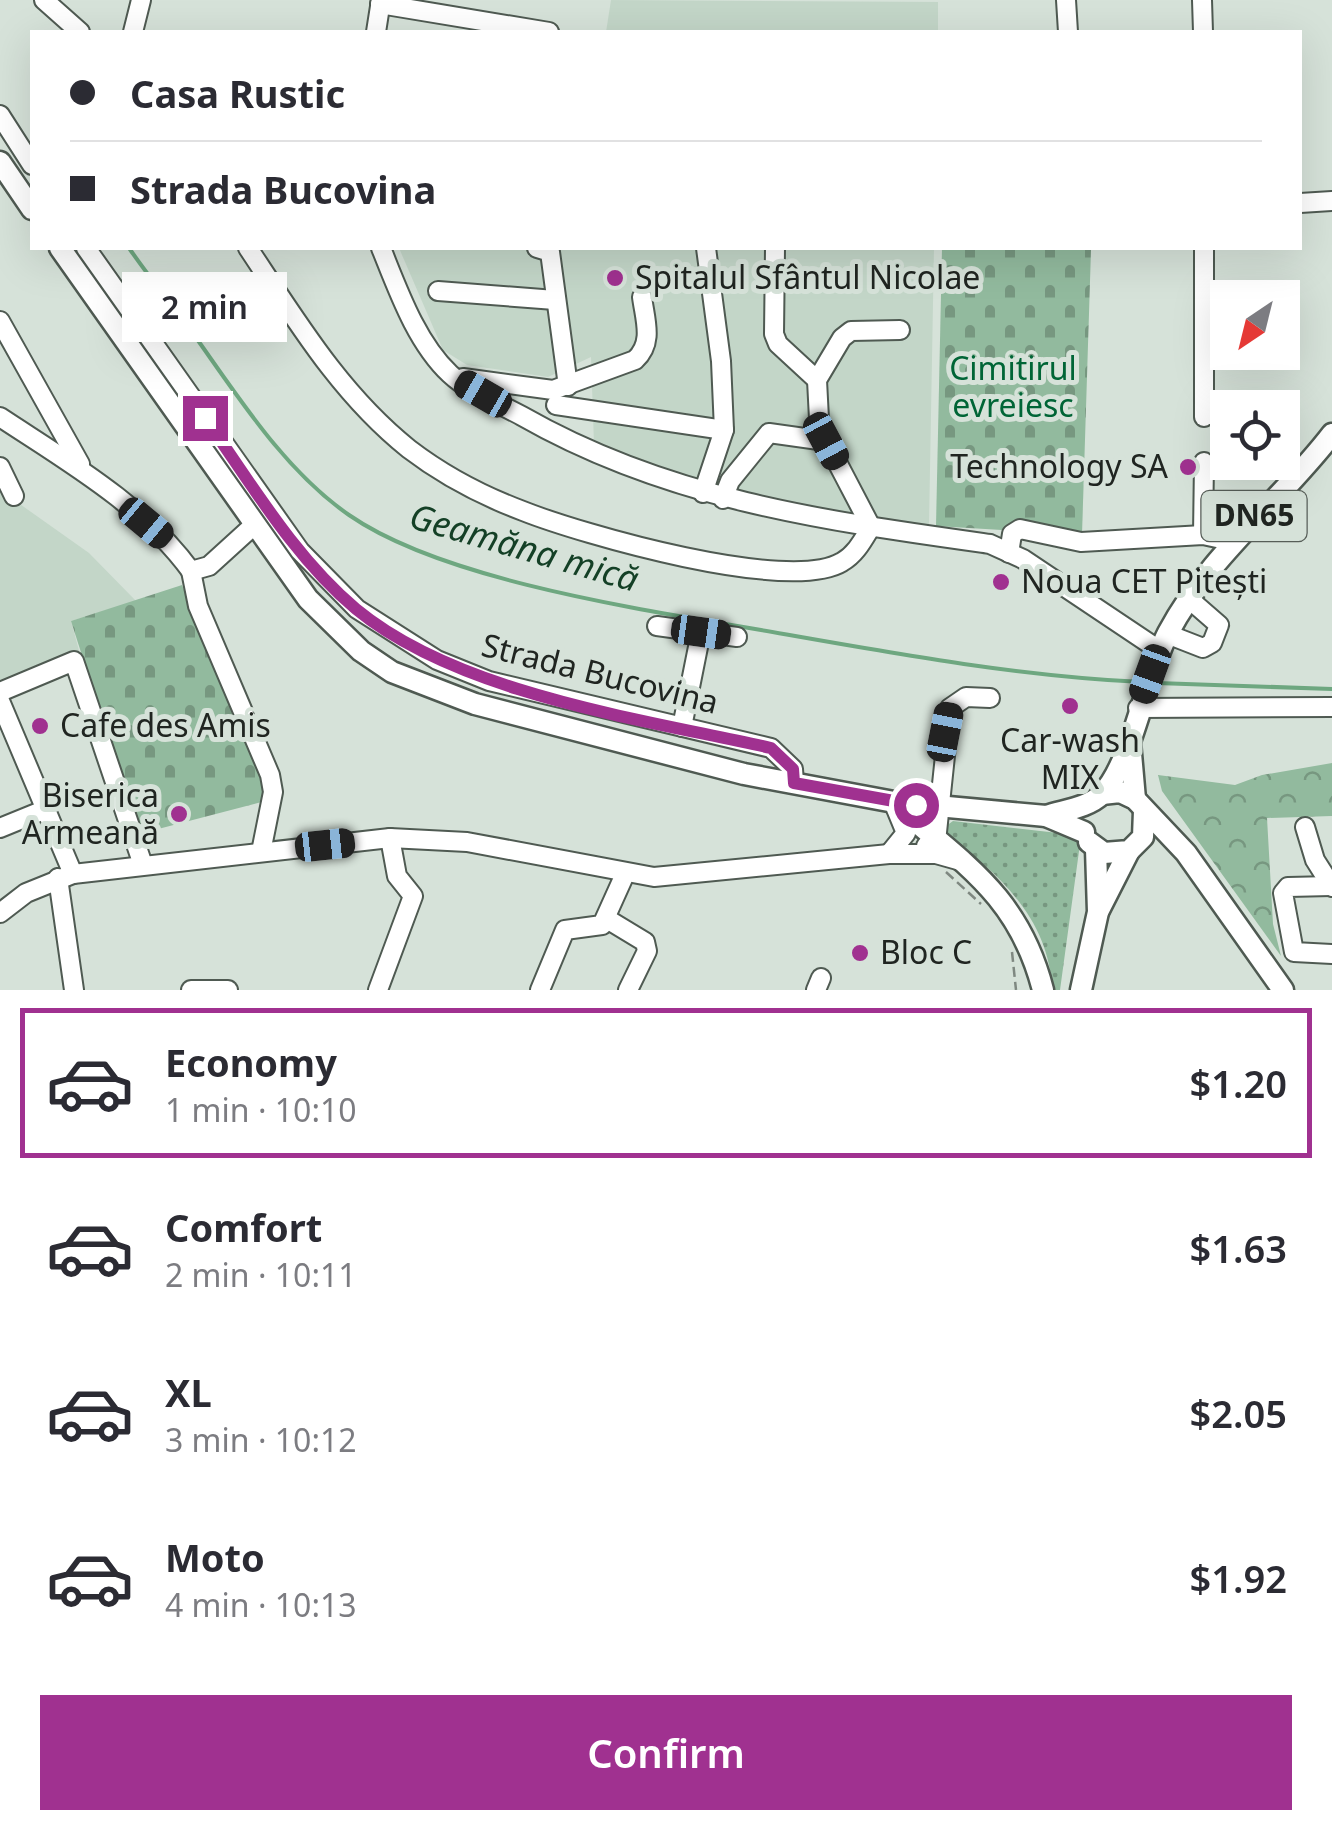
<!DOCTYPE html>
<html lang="en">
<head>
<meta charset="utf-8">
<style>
	body { margin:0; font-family:"Noto Sans",sans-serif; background:#f2f2f3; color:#2b2b33; height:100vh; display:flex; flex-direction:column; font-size:38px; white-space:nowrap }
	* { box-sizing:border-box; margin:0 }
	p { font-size:32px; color:#7c7c81 }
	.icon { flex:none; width:55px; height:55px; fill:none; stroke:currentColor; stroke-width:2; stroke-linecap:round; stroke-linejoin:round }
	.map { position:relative; height:990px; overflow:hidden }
	.side { display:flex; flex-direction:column; background:#fff; flex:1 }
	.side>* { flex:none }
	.hud { position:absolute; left:30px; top:30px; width:1272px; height:220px; border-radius:0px; box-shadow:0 10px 40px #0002; display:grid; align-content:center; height:220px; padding:0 40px; background:#fff }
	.needle { width:65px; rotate:215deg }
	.buttons { position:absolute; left:1210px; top:280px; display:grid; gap:20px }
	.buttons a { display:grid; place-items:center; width:90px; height:90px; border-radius:0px; background:#fff; box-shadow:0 10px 40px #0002; font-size:50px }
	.end { position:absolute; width:45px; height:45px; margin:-22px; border:12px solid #a03190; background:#fff; box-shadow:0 0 0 5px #fff }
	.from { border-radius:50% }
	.bubble { position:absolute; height:70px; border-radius:0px; background:#fff; box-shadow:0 10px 40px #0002; font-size:32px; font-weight:600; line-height:70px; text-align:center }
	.car { position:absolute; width:30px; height:60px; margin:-30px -15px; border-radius:12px; box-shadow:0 0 8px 2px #0007; background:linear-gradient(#222 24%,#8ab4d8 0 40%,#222 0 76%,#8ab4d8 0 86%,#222 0) }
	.hud b { display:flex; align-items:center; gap:35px; height:95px; font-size:38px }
	.hud b+b { border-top:2px solid #e1e1e2 }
	.hud i { width:25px; height:25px; background:#2b2b33 }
	ul { padding:18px 0 0; list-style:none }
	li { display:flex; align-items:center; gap:30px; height:150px; margin:0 20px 15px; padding:0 20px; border:5px solid transparent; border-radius:0px }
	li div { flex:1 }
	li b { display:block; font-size:38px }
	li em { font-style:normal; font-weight:600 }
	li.current { border-color:#a03190 }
	li>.icon { width:90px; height:90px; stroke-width:1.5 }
	.primary-button { display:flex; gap:20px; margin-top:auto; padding:20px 40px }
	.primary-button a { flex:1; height:115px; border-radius:0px; background:#a03190; color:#fff; font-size:40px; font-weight:600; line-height:115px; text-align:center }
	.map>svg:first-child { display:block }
	.built { fill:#c3d6c8 }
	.grass { fill:url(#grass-dots) }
	.cemetery { fill:url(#cemetery-stones) }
	.park { fill:url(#park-crowns) }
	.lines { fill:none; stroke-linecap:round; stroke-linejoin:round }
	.stream { stroke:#6ea780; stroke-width:4 }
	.minor-casing { stroke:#4f5a52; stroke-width:22 }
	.major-casing { stroke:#4f5a52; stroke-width:25 }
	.path { stroke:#7f8881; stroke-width:2.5; stroke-dasharray:10 5; stroke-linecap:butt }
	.minor { stroke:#fff; stroke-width:18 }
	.major { stroke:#fff; stroke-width:20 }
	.route { stroke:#a03190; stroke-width:12 }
	.poi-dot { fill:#a03190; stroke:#d6e2d9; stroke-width:4 }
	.labels { text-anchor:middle; stroke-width:10; stroke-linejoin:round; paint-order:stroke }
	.shield { fill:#d6e2d9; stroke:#575e58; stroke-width:2.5 }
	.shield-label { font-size:30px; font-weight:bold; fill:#202521 }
	.poi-label { font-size:32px; fill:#202521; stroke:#d6e2d9; text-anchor:start }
	.park-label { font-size:32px; fill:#006536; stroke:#d6e2d9 }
	.street-label { font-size:32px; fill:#202521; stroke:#d6e2d9 }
	.water-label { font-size:35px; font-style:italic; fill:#144026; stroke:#d6e2d9 }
</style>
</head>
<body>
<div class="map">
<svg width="1332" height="990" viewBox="0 0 1332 990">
	<defs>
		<pattern id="grass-dots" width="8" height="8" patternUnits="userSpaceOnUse" patternTransform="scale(2.5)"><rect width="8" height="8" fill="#92ba9e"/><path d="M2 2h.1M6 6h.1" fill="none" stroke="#779780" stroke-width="1.8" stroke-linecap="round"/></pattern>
		<pattern id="cemetery-stones" width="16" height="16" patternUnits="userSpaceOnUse" patternTransform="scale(2.5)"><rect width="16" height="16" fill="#92ba9e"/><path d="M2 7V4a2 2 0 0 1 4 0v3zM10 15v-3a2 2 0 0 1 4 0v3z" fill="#779780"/></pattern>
		<pattern id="park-crowns" width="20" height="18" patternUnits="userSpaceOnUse" patternTransform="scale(2.5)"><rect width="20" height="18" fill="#92ba9e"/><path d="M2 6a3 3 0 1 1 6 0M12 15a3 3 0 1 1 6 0" fill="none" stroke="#779780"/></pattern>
	</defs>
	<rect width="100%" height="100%" fill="#d6e2d9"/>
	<g class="built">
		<path d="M611,0L938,2V32H606Z"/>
		<path d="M399,248H934L929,525L836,517L724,493L594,444L591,357L548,377L467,365L443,350Z"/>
		<path d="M0,490L89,553L136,601L71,621L81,658L0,692Z"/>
	</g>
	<path class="grass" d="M953,821L1067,834L1080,844L1060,990H1052C1050,921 1000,874 948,836L946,826Z"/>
	<g class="cemetery">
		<path d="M942,248L1091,250L1082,535L936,526Z"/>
		<path d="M182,585L269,800L139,834L71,621Z"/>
	</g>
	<path class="park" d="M1332,763V816L1267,818L1273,924L1281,956L1162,791L1158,775L1235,785L1262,775Z"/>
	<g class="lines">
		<g class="stream">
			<path d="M129,248C149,277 171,304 192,332C237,395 284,470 349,515C444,581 645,610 761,630C886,652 1015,676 1142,682"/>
			<path d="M1157,683L1332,689"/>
		</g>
		<g class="minor-casing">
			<g id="minor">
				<path d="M44,0L80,32"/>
				<path d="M1066,0L1068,32"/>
				<path d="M1202,0L1203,32"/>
				<path d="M380,4L549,32"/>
				<path d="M133,32L141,0"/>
				<path d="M376,32L381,0"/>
				<path d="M0,115L32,165"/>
				<path d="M1300,203L1332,201"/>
				<path d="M86,248L300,551L357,609L437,660L489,681L771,748L793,769L794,783"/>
				<path d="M248,248C296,320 340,394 409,449C443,475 483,496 523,511C581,534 789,594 842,562C856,554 863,540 871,527L826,441L769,433L730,481L723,499"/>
				<path d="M381,248C398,290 416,342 450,374C469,392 500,404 522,416C669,500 826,521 990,544L1023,559L1159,650"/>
				<path d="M537,248L550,252L568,386"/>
				<path d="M775,248L774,334L778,344L817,380"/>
				<path d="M438,291L555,300"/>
				<path d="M0,321L80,464"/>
				<path d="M463,378L553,390L635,360C654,343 645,320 642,297"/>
				<path d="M556,405L724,430"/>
				<path d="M0,417C68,462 142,504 191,571L209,566L253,526"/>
				<path d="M1204,417V248"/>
				<path d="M826,441L819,419L817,380L842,338L851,331L900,330"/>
				<path d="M0,467L14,496"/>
				<path d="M703,493L724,430L721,361L706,248"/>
				<path d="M1203,535L1204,462"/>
				<path d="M1009,553L1012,534L1020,529L1081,542L1203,535L1231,541"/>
				<path d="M191,571L198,606L270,775L273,792L261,852"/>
				<path d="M657,626L737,637"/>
				<path d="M1167,634L1203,648L1212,643L1219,625L1188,598"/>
				<path d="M0,692L74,661L143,865"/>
				<path d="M0,701L73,874"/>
				<path d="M1138,708L1332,707"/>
				<path d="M682,727L701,632"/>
				<path d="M1305,827L1315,860L1332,887"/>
				<path d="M0,828L44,810"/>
				<path d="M926,846L937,832L950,708L966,697L990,698"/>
				<path d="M889,854L906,833L894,804"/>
				<path d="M58,878L74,990"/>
				<path d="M1331,886L1288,887L1283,893L1294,952L1332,954"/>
				<path d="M0,913L26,893L73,874L390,838L467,842L654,877L889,854H936L961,861"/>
				<path d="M607,919L645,942L647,951L628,990"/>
				<path d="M191,990H228"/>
				<path d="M378,990L413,896L397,876L390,838"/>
				<path d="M540,990L565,930L602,925L625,874"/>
				<path d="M816,990L821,978"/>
			</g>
		</g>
		<g class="major-casing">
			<g id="major">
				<path d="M0,162L32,209"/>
				<path d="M60,248L308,599L361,651L392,672L475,704L744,774L894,802L1046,816L1084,832"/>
				<path d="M1130,742L1135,799"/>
				<path d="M1102,794L1120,792L1135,799L1186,853L1283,990"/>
				<path d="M895,804C964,864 1019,896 1043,990"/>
				<path d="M1046,816C1064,810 1088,808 1102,794C1132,764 1146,675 1168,633C1210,554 1279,503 1332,434"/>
				<path d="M1089,842L1104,853L1129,851L1143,837L1144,811"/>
				<path d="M1099,910L1129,851"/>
				<path d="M1081,990L1098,912L1096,849"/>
			</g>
		</g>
		<g class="path">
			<path d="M946,872L981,904"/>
			<path d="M1012,952L1016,990"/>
		</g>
		<use href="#minor" class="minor"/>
		<use href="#major" class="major"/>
	</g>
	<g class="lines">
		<path class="route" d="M205,418C251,483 294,557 356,609C459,694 642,719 771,748L793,769L794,783L916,805"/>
	</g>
	<g class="poi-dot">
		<circle cx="615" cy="278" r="10"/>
		<circle cx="1188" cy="467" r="10"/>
		<circle cx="1001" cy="582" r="10"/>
		<circle cx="1070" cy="706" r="10"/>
		<circle cx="40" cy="726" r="10"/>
		<circle cx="179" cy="814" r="10"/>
		<circle cx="860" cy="953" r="10"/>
	</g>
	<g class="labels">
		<rect class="shield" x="1201.5" y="491" width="105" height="50" rx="8"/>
		<g class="shield-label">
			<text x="1254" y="526">DN65</text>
		</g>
		<g class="poi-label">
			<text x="635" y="289">Spitalul Sfântul Nicolae</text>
			<text x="1168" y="478" text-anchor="end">Technology SA</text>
			<text x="1021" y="593">Noua CET Pitești</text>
			<text x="60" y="737">Cafe des Amis</text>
			<text x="1070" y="752" text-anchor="middle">Car-wash<tspan x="1070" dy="37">MIX</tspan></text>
			<text x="159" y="807" text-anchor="end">Biserica<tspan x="159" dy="37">Armeană</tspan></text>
			<text x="880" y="964">Bloc C</text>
		</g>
		<g class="park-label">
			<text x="1013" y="380">Cimitirul<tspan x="1013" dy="37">evreiesc</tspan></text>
		</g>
		<g class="street-label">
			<text transform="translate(600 674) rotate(14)" y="11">Strada Bucovina</text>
		</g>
		<g class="water-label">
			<text transform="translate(524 548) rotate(16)" y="12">Geamăna mică</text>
		</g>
	</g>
</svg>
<div class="buttons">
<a><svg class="needle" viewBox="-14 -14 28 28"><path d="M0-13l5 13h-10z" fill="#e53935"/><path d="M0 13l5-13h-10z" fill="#7c7c81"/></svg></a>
<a><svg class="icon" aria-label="locate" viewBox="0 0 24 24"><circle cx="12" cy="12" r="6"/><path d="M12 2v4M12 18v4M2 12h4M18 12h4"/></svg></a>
</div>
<i class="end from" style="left:916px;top:805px"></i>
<i class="end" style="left:205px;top:418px"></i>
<div class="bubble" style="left:122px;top:272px;width:165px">2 min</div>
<i class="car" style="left:483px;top:394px;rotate:300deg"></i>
<i class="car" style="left:826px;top:441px;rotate:152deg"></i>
<i class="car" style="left:146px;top:523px;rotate:130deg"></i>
<i class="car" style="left:701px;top:632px;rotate:98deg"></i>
<i class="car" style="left:1150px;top:674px;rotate:200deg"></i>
<i class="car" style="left:945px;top:732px;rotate:11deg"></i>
<i class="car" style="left:325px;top:845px;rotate:84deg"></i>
<div class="hud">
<b><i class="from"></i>Casa Rustic</b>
<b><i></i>Strada Bucovina</b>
</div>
</div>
<section class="side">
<ul>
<li class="current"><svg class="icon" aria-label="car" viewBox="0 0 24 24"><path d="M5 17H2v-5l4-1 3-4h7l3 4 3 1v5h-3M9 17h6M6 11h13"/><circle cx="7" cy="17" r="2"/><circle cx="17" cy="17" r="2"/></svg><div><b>Economy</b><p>1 min · 10:10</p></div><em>$1.20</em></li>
<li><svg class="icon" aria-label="car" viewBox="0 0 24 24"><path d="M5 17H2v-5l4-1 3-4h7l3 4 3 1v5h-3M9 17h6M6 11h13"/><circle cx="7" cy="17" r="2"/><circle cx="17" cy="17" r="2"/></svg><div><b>Comfort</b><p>2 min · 10:11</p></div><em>$1.63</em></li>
<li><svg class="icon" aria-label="car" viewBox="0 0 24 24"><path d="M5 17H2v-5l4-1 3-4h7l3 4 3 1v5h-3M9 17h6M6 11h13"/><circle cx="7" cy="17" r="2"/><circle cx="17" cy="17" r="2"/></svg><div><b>XL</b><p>3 min · 10:12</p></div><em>$2.05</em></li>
<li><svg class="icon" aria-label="car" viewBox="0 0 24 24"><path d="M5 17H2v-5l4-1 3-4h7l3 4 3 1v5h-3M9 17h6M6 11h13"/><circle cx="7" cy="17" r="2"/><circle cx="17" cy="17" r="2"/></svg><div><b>Moto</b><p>4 min · 10:13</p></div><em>$1.92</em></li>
</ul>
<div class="primary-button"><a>Confirm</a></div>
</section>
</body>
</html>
